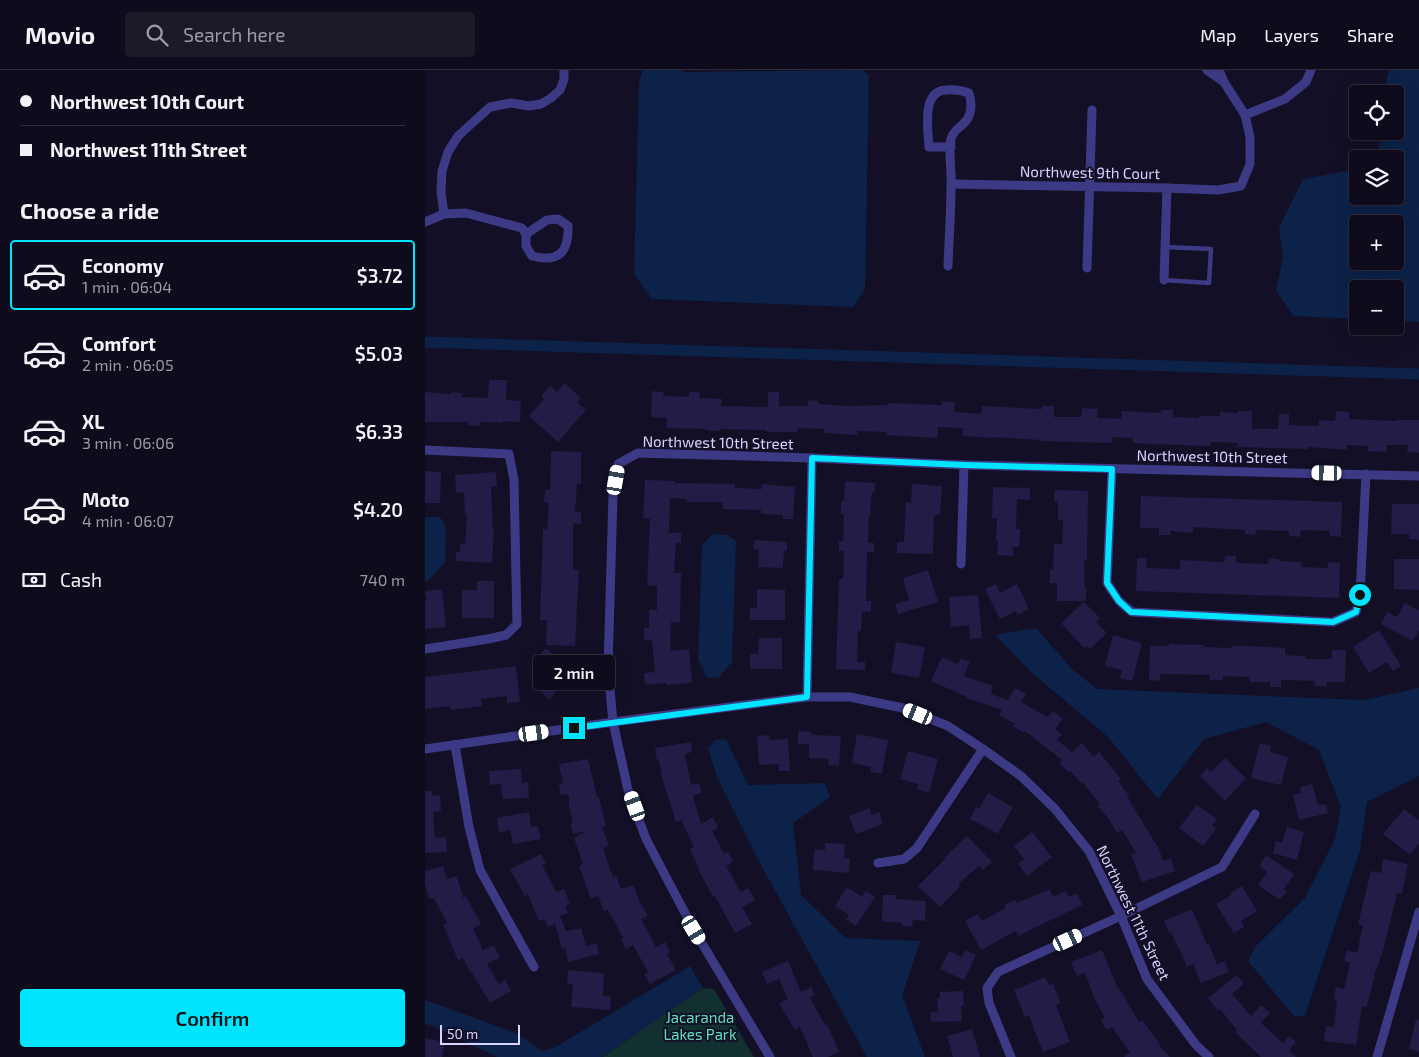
<!DOCTYPE html>
<html lang="en">
<head>
<meta charset="utf-8">
<style>
	body { margin:0; font-family:"Exo 2",sans-serif; background:#1c1929; color:#f1f3f6; height:100vh; display:flex; flex-direction:column; font-size:19px; white-space:nowrap }
	* { box-sizing:border-box; margin:0 }
	p { font-size:16px; color:#9b9ba3 }
	.icon { flex:none; width:28px; height:28px; fill:none; stroke:currentColor; stroke-width:2; stroke-linecap:round; stroke-linejoin:round }
	.map { position:relative; flex:1; overflow:hidden }
	.side { display:flex; flex-direction:column; background:#0e0b1c; width:425px }
	.side>* { flex:none }
	.top-card { display:grid; align-content:center; height:110px; padding:0 20px; background:#0e0b1c }
	.controls { position:absolute; left:924px; top:15px; display:grid; gap:10px }
	.controls a { display:grid; place-items:center; width:55px; height:55px; border-radius:5px; background:#0e0b1c; box-shadow:0 5px 20px #0002,0 0 0 1px #2e2b3b; font-size:25px }
	.scale { position:absolute; left:15px; bottom:12px; width:80px; box-sizing:border-box; padding-left:5px; border:2px solid #d9d4ff; border-top:0; font-size:14px; line-height:18px; white-space:nowrap; color:#d9d4ff; -webkit-text-stroke:4px #130f26; paint-order:stroke }
	.end { position:absolute; width:22px; height:22px; margin:-11px; border:6px solid #00e5ff; background:#111; box-shadow:0 0 0 2px #111 }
	.from { border-radius:50% }
	.bubble { position:absolute; height:35px; border-radius:5px; background:#0e0b1c; box-shadow:0 5px 20px #0002,0 0 0 1px #2e2b3b; font-size:16px; font-weight:600; line-height:35px; text-align:center }
	.car { position:absolute; width:15px; height:30px; margin:-15px -8px; border-radius:6px; box-shadow:0 0 4px 1px #0007; background:linear-gradient(#fff 24%,#345 0 40%,#fff 0 76%,#345 0 86%,#fff 0) }
	.top-card b { display:flex; align-items:center; gap:18px; height:48px; font-size:19px }
	.top-card b+b { border-top:1px solid #2e2b3b }
	.top-card i { width:12px; height:12px; background:#f1f3f6 }
	ul { padding:0; list-style:none }
	li { display:flex; align-items:center; gap:15px; height:70px; margin:0 10px 8px; padding:0 10px; border:2px solid transparent; border-radius:5px }
	li div { flex:1 }
	li b { display:block; font-size:19px }
	li em { font-style:normal; font-weight:600 }
	li.selected { border-color:#00e5ff }
	li>.icon { width:45px; height:45px; stroke-width:1.5 }
	h2 { padding:0 20px; font-size:22px; line-height:60px }
	.pay { display:flex; align-items:center; gap:12px; height:55px; padding:0 20px; font-size:19px }
	.pay p { margin-inline-start:auto }
	.primary-button { display:flex; gap:10px; margin-top:auto; padding:10px 20px }
	.primary-button a { flex:1; height:58px; border-radius:5px; background:#00e5ff; color:#111; font-size:20px; font-weight:600; line-height:58px; text-align:center }
	header { display:flex; align-items:center; gap:30px; box-sizing:border-box; height:70px; padding:0 25px; background:#0e0b1c; border-bottom:1px solid #2e2b3b }
	header strong { font-size:24px }
	nav { display:flex; gap:28px; margin-inline-start:auto; font-size:18px }
	.search { width:350px; height:45px; background:#1c1929; display:flex; align-items:center; gap:12px; box-sizing:border-box; padding:0 18px; border-radius:5px; color:#9b9ba3; font-size:19px }
	main { display:flex; flex:1; min-height:0 }
	.map>svg:first-child { display:block }
	.green { fill:#12302f }
	.water { fill:#0c2248; fill-rule:evenodd }
	.lines { fill:none; stroke-linecap:round; stroke-linejoin:round }
	.canal { stroke:#0c2248; stroke-width:11 }
	.building { fill:#241b47 }
	.lane { stroke:#3d3a85; stroke-width:4.5 }
	.street { stroke:#3d3a85; stroke-width:9 }
	.route { stroke:#00e5ff; stroke-width:6 }
	.labels { text-anchor:middle; stroke-width:4; stroke-linejoin:round; paint-order:stroke }
	.street-label { font-size:15px; fill:#d9d4ff; stroke:#130f26 }
	.park-label { font-size:15px; fill:#5fe0c0; stroke:#130f26 }
</style>
</head>
<body>
<header>
<strong>Movio</strong>
<div class="search"><svg class="icon" aria-label="search" viewBox="0 0 24 24"><circle cx="10" cy="10" r="6"/><path d="M15 15l6 6"/></svg>Search here</div>
<nav><a>Map</a><a>Layers</a><a>Share</a></nav>
</header>
<main>
<section class="side">
<div class="top-card">
<b><i class="from"></i>Northwest 10th Court</b>
<b><i></i>Northwest 11th Street</b>
</div>
<h2>Choose a ride</h2>
<ul>
<li class="selected"><svg class="icon" aria-label="car" viewBox="0 0 24 24"><path d="M5 17H2v-5l4-1 3-4h7l3 4 3 1v5h-3M9 17h6M6 11h13"/><circle cx="7" cy="17" r="2"/><circle cx="17" cy="17" r="2"/></svg><div><b>Economy</b><p>1 min · 06:04</p></div><em>$3.72</em></li>
<li><svg class="icon" aria-label="car" viewBox="0 0 24 24"><path d="M5 17H2v-5l4-1 3-4h7l3 4 3 1v5h-3M9 17h6M6 11h13"/><circle cx="7" cy="17" r="2"/><circle cx="17" cy="17" r="2"/></svg><div><b>Comfort</b><p>2 min · 06:05</p></div><em>$5.03</em></li>
<li><svg class="icon" aria-label="car" viewBox="0 0 24 24"><path d="M5 17H2v-5l4-1 3-4h7l3 4 3 1v5h-3M9 17h6M6 11h13"/><circle cx="7" cy="17" r="2"/><circle cx="17" cy="17" r="2"/></svg><div><b>XL</b><p>3 min · 06:06</p></div><em>$6.33</em></li>
<li><svg class="icon" aria-label="car" viewBox="0 0 24 24"><path d="M5 17H2v-5l4-1 3-4h7l3 4 3 1v5h-3M9 17h6M6 11h13"/><circle cx="7" cy="17" r="2"/><circle cx="17" cy="17" r="2"/></svg><div><b>Moto</b><p>4 min · 06:07</p></div><em>$4.20</em></li>
</ul>
<div class="pay"><svg class="icon" aria-label="cash" viewBox="0 0 24 24"><path d="M3 7h18v10H3z"/><circle cx="12" cy="12" r="2"/></svg>Cash<p>740 m</p></div>
<div class="primary-button"><a>Confirm</a></div>
</section>
<div class="map">
<svg width="994" height="987" viewBox="0 0 994 987">
	<rect width="100%" height="100%" fill="#130f26"/>
	<path class="green" d="M278,918L289,919L329,987H177Z"/>
	<g class="water">
		<path d="M218,0H256L260,2L437,0L444,6L440,219L428,237L227,229L209,204L214,12Z"/>
		<path d="M964,0H994V252L970,251V219H932V249L868,246L851,220L858,187L854,158L878,109L932,99V126H970V89H950L954,85L955,61H970V24H958ZM932,154H970V191H932Z"/>
		<path d="M0,447H15L21,458L20,492L4,510H0Z"/>
		<path d="M288,464L302,465L311,471L307,592L294,607L282,608L273,589L277,475Z"/>
		<path d="M611,558L648,600L672,619L939,630L994,618V706L942,732L935,781L880,946H869L823,891L831,876L880,828L910,769L916,737L894,680L841,652L779,669L733,729L684,668L605,601L570,565Z"/>
		<path d="M301,669L323,715L400,713L405,727L368,753L376,825L421,868L495,871L477,925L500,987H442L332,788L292,707L283,678L290,670Z"/>
		<path d="M265,896L278,918L177,987H72L6,955L0,954V930L72,956L92,964L117,981L129,978Z"/>
	</g>
	<g class="lines">
		<path class="canal" d="M0,272L994,304"/>
	</g>
	<g class="building">
		<path d="M64,310H82L81,330L96,331L95,352L78,351V353L55,352L54,356L43,355V352H0V322L26,324V322L37,323V327L63,328Z"/>
		<path d="M139,313L156,328L152,332L161,340L133,372L104,346L119,329L116,326L125,316L132,322Z"/>
		<path d="M227,321L239,322L238,326L264,327V322H275L274,328L297,329L296,336L343,337V322H354V336H383V330L393,331V334L423,336L463,335V333L517,335V331L530,332L529,342L556,344L557,336L617,339V336H629V347H656L657,338L673,339L672,348L697,349V341L736,343V340H748V347L774,348V346H795V342L813,343V341H827V359H853L854,344H864V355L894,356V350L910,351L911,341L924,342V349L972,351V350H994V383L982,382L983,375H962V382L942,381L943,376L922,375V380L883,377V379L812,377L813,373L786,372L785,376L727,374L708,373V368L687,367V373L616,371V370L569,367V368L537,366L538,358L513,357L512,368L461,365L462,362L432,361V365L399,363V359L373,358L372,362H342V360L295,359V361L280,360L281,359L242,358V348L226,347Z"/>
		<path d="M126,381L156,382V414H152L150,442H156V454L148,453V500H154L150,576L121,575L122,550H115L118,459H122L124,433L119,432L120,420H125Z"/>
		<path d="M0,401L16,402L15,433H0Z"/>
		<path d="M71,402L72,416L66,417L68,459H69L67,493L31,491V482H35V474H40L42,445L40,446L39,422L31,423L30,405Z"/>
		<path d="M220,410L250,411V413L310,414V418L337,419V414L370,417L368,449H358V445L336,444V440L298,439V432H262V429L245,428L244,463H256V473H251L249,503H256L255,553L246,552L245,581L264,579L267,613L241,615V613L220,615L219,603L230,602L227,571L219,570V558H224V540H232V516L222,515L225,449L218,448Z"/>
		<path d="M420,411L450,413V423L447,422L445,445H444L443,473H449V482H442L441,531H446V542L437,541L436,561H433L432,592H440V600L411,599L414,509H418L419,481H414V471H418L419,444H416V431H419Z"/>
		<path d="M487,414L517,416L515,445H509L508,484L472,483V472H479L481,432L486,433Z"/>
		<path d="M568,417L605,418V430L592,429L591,459H595L594,477H588V486L572,485L573,471H571L572,448H567Z"/>
		<path d="M630,420L663,421L662,490H659L660,518H661V531H632V513H625V500H628L629,474H637L638,450H633V431H629Z"/>
		<path d="M716,426L917,432L916,467L905,466V461L876,460L875,467L864,466V461L831,460L830,465L820,464V460L768,457V463L745,461V465H734V458H715Z"/>
		<path d="M967,434H994V470L984,469V464H966Z"/>
		<path d="M329,470L362,472V481H359L358,498L333,497L334,480L329,479Z"/>
		<path d="M800,486H811V493L843,494L844,488L854,489V491L876,492V497L903,498V492L915,493L914,528L711,521L712,488H722L721,498L755,499V490L799,492Z"/>
		<path d="M969,489H994V520L969,519Z"/>
		<path d="M503,500L513,532L473,544L470,534L484,530L478,508Z"/>
		<path d="M52,511H69V548H37V520H52Z"/>
		<path d="M571,514L575,523L592,514L604,539L593,545L591,541L575,549L560,519Z"/>
		<path d="M17,519L21,557L0,559V531H2L0,521Z"/>
		<path d="M332,519L360,520V550H325V538H332Z"/>
		<path d="M553,525L557,568L545,569L544,555L526,557L524,527Z"/>
		<path d="M659,532L675,548L671,552L682,563L665,579L662,576L659,578L636,553Z"/>
		<path d="M980,533L994,540V560L988,571L956,554L962,542L972,547Z"/>
		<path d="M954,560L976,596L968,601L962,592L944,603L928,577Z"/>
		<path d="M688,565L717,573L707,611L695,608L697,600L680,596Z"/>
		<path d="M334,568H357V599H325V584H333Z"/>
		<path d="M471,572L500,577L494,608L466,603Z"/>
		<path d="M744,574L778,575V577L807,578V576H826L860,578V585L880,586V589H907V580H921L920,612H902V616H890V611L856,610V617H845V612H825V607L798,606V610H784L785,605L735,604V611L724,610L725,576H744Z"/>
		<path d="M121,578L146,602L138,611L140,613L124,630L107,613L121,598L111,588Z"/>
		<path d="M517,587L533,594L536,588L545,592L539,606L568,616L566,624L583,630L590,618L601,624L596,632L623,647L628,641L638,649L630,659L637,664L632,670L647,682L657,673L669,687L674,682L696,709L693,711L705,727L703,728L732,776H733L738,791L746,788L750,801L717,812L706,785L711,783L697,760L692,763L681,745H680L673,736L675,734L658,713L657,714L645,701L643,702L634,693L637,690L600,661L599,663L588,656L590,654L574,645L577,640L542,628V627L506,611Z"/>
		<path d="M91,596L95,632L82,633V626L56,629L57,636L26,640L25,636L0,639V607Z"/>
		<path d="M373,661L386,662V665L416,666L414,696L403,695L404,689L384,688V674H373Z"/>
		<path d="M432,664L463,670L457,704L445,702L446,697L427,693Z"/>
		<path d="M344,665L345,670L363,669L365,701H354V694L334,695L332,666Z"/>
		<path d="M266,672L267,682L260,684L266,715L274,713L277,723L268,726L276,754L288,747L293,758L287,761L299,784L303,782L308,792L301,796L316,822L323,818L330,830L317,837L327,854L310,863L290,826L288,827L273,799L274,798L265,779L269,777L256,750L251,752L237,708L234,690H232L230,678Z"/>
		<path d="M835,673L846,676L845,682L863,687L856,715L826,708Z"/>
		<path d="M483,681L513,689L504,723L492,719L493,714L475,709Z"/>
		<path d="M800,688L821,708L800,731L775,706L782,698L786,702Z"/>
		<path d="M163,689L172,727H174L181,757H177L184,776L178,778L188,807L191,806L196,819L208,815L214,830L223,846L216,849L231,877L240,872L245,882L242,884L251,900L225,914L219,904L223,902L208,875L201,879L196,869L198,868L183,840L179,841L173,826L166,829L154,796L158,794L149,768L161,761L148,764L145,754L148,753L144,735V725H142L141,724L136,725L134,714L138,713L134,694Z"/>
		<path d="M96,699L97,713L103,712L104,728L77,729L76,714L65,715L64,701Z"/>
		<path d="M887,714L893,735L901,734L903,743L874,750L868,725L876,723L875,717Z"/>
		<path d="M0,721H7V726L15,725L16,741L8,742L10,768L21,767L22,782L0,783Z"/>
		<path d="M563,723L588,737L573,764L545,749L551,737L554,739Z"/>
		<path d="M772,735L792,749L787,755L791,759L778,776L754,758Z"/>
		<path d="M444,738L447,745L454,742L458,754L431,764L424,746Z"/>
		<path d="M979,739L994,750V773L985,785L958,764Z"/>
		<path d="M104,742L106,757L113,756L116,769L88,774L85,760L74,762L72,748Z"/>
		<path d="M862,757L879,762L872,790L848,783L851,771L857,773Z"/>
		<path d="M607,762L627,787L602,806L593,794L599,789L589,776Z"/>
		<path d="M542,766L567,792L558,800L554,796L533,814L535,816L515,837L493,816L521,788L520,787Z"/>
		<path d="M400,773L420,774L419,788H425L424,803L388,800L389,779L400,780Z"/>
		<path d="M116,784L121,794L117,795L131,822L139,819L145,834L140,836L143,843L135,846L141,861L156,858L161,876L172,873L174,884L143,892L140,878L137,879L130,854L123,857L120,849L114,851L103,824L100,826L85,799Z"/>
		<path d="M841,785L869,804L859,819L862,821L855,830L833,815L842,802L834,796Z"/>
		<path d="M958,789L983,794L977,824L972,823L957,885H956L952,899H951L942,937L937,936L931,975L899,971L901,956L909,957L912,930L908,929L911,917L919,919L925,893L919,891L922,880L932,883L938,856L933,854L946,801L956,803Z"/>
		<path d="M18,796L22,809L32,806L38,828L41,826L56,854L48,858L58,880L69,875L75,888L62,894L74,914L80,910L86,921L65,933L46,901L45,902L38,888L33,890L18,855L22,853L9,828L4,829L0,814V801Z"/>
		<path d="M817,816L832,841L816,851L819,857L809,863L791,834L806,825L805,823Z"/>
		<path d="M422,817L437,827L441,821L450,827L431,856L421,849L424,845L410,836Z"/>
		<path d="M625,819L628,827L641,821L644,827L652,823L657,835L593,866L591,861L556,880L540,851L553,844L557,851L581,838L579,835L590,830L592,833Z"/>
		<path d="M458,825H471V829L501,831L500,851L488,850L487,857L476,856L477,853L457,851Z"/>
		<path d="M767,839L782,875L784,874L792,895L800,891L804,902L776,913L768,894L762,897L754,878H753L746,862L744,863L739,851Z"/>
		<path d="M540,880L551,885L539,910L515,899L524,881L537,887Z"/>
		<path d="M677,880L693,919L694,918L714,952L717,950L735,974L734,975L745,987H699L705,982L687,957L681,960L676,950L680,948L670,929L660,903L652,906L646,892Z"/>
		<path d="M363,891L376,922L386,917L390,925L385,928L400,955L402,954L414,982L403,987H388L375,957L370,960L354,933L363,929L354,909L342,914L337,902Z"/>
		<path d="M143,900L179,903L178,926L186,927L185,940L146,937L148,914H142Z"/>
		<path d="M812,905L819,914L807,924L826,946L836,935L845,943L836,953L858,973L864,966L871,972L864,980L871,987H836L810,962L812,960L795,939L793,941L783,928Z"/>
		<path d="M620,907L624,915L628,914L636,933L631,935L645,972L618,982L604,946L600,947L589,920Z"/>
		<path d="M538,921L539,936H536L537,951L506,952L505,942H513L512,928H515V922Z"/>
		<path d="M991,949L994,950V982L984,979Z"/>
		<path d="M547,959L555,987H528L522,966Z"/>
		<path d="M0,968L20,972L17,987H0Z"/>
	</g>
	<g class="lines">
		<path class="lane" d="M739,210L784,213L786,179L740,177"/>
		<g class="street">
			<path d="M782,0L799,12"/>
			<path d="M794,0L799,12L820,45"/>
			<path d="M526,114L742,118L739,210"/>
			<path d="M742,118L793,120L816,116L825,94V67L820,45L860,29L881,12L886,0"/>
			<path d="M19,144L16,122L17,101L23,82L33,66L65,37L86,33L104,36L116,34L126,28L135,20L139,9V0"/>
			<path d="M0,152L19,144L41,143L97,158L101,164V176L107,186C134,193 144,182 143,156L133,149L122,150L101,164"/>
			<path d="M523,196C524,169 526,142 526,115C527,100 523,84 526,69C528,60 535,58 540,52C547,44 547,33 544,23C536,20 529,19 521,20C496,21 503,60 504,77H526"/>
			<path d="M662,198L667,40"/>
			<path d="M0,380L84,384L89,410L92,554L81,565L63,569L0,579"/>
			<path d="M687,399L682,513L694,531L707,542L908,552L931,542L935,525L941,404"/>
			<path d="M536,494L539,395"/>
			<path d="M382,627L387,388"/>
			<path d="M30,675L44,757L55,800L109,897"/>
			<path d="M0,679L188,652L382,627H425L478,638L523,656L558,679L596,706L630,739L664,781L696,846L722,909L771,975L784,987"/>
			<path d="M453,793L479,789L492,778L558,679"/>
			<path d="M345,987L269,860L221,769L203,720L188,652L183,599L188,425L193,394L213,383L387,388L539,395L994,406"/>
			<path d="M586,987L564,933L562,918L573,902L696,846L797,797L830,744"/>
			<path d="M952,987L994,842"/>
		</g>
	</g>
	<g class="lines">
		<path class="route" d="M149,658L382,627L387,388L539,395L687,399L682,513L694,531L706,542L908,552L931,542L935,525"/>
	</g>
	<g class="labels">
		<g class="street-label">
			<text transform="translate(665 103) rotate(1)" y="5">Northwest 9th Court</text>
			<text transform="translate(293 373) rotate(1)" y="5">Northwest 10th Street</text>
			<text transform="translate(787 387) rotate(1)" y="5">Northwest 10th Street</text>
			<text transform="translate(708 843) rotate(64)" y="5">Northwest 11th Street</text>
		</g>
		<g class="park-label">
			<text x="275" y="953">Jacaranda<tspan x="275" dy="17">Lakes Park</tspan></text>
		</g>
	</g>
</svg>
<div class="controls">
<a><svg class="icon" aria-label="locate" viewBox="0 0 24 24"><circle cx="12" cy="12" r="6"/><path d="M12 2v4M12 18v4M2 12h4M18 12h4"/></svg></a>
<a><svg class="icon" aria-label="layers" viewBox="0 0 24 24"><path d="M12 4l9 5-9 5-9-5zM3 14l9 5 9-5"/></svg></a>
<a>+</a>
<a>−</a>
</div>
<div class="scale">50 m</div>
<i class="end from" style="left:935px;top:525px"></i>
<i class="end" style="left:149px;top:658px"></i>
<div class="bubble" style="left:108px;top:585px;width:82px">2 min</div>
<i class="car" style="left:902px;top:403px;rotate:271deg"></i>
<i class="car" style="left:191px;top:410px;rotate:10deg"></i>
<i class="car" style="left:493px;top:644px;rotate:292deg"></i>
<i class="car" style="left:109px;top:663px;rotate:82deg"></i>
<i class="car" style="left:210px;top:736px;rotate:340deg"></i>
<i class="car" style="left:269px;top:860px;rotate:149deg"></i>
<i class="car" style="left:643px;top:870px;rotate:65deg"></i>
</div>
</main>
</body>
</html>
